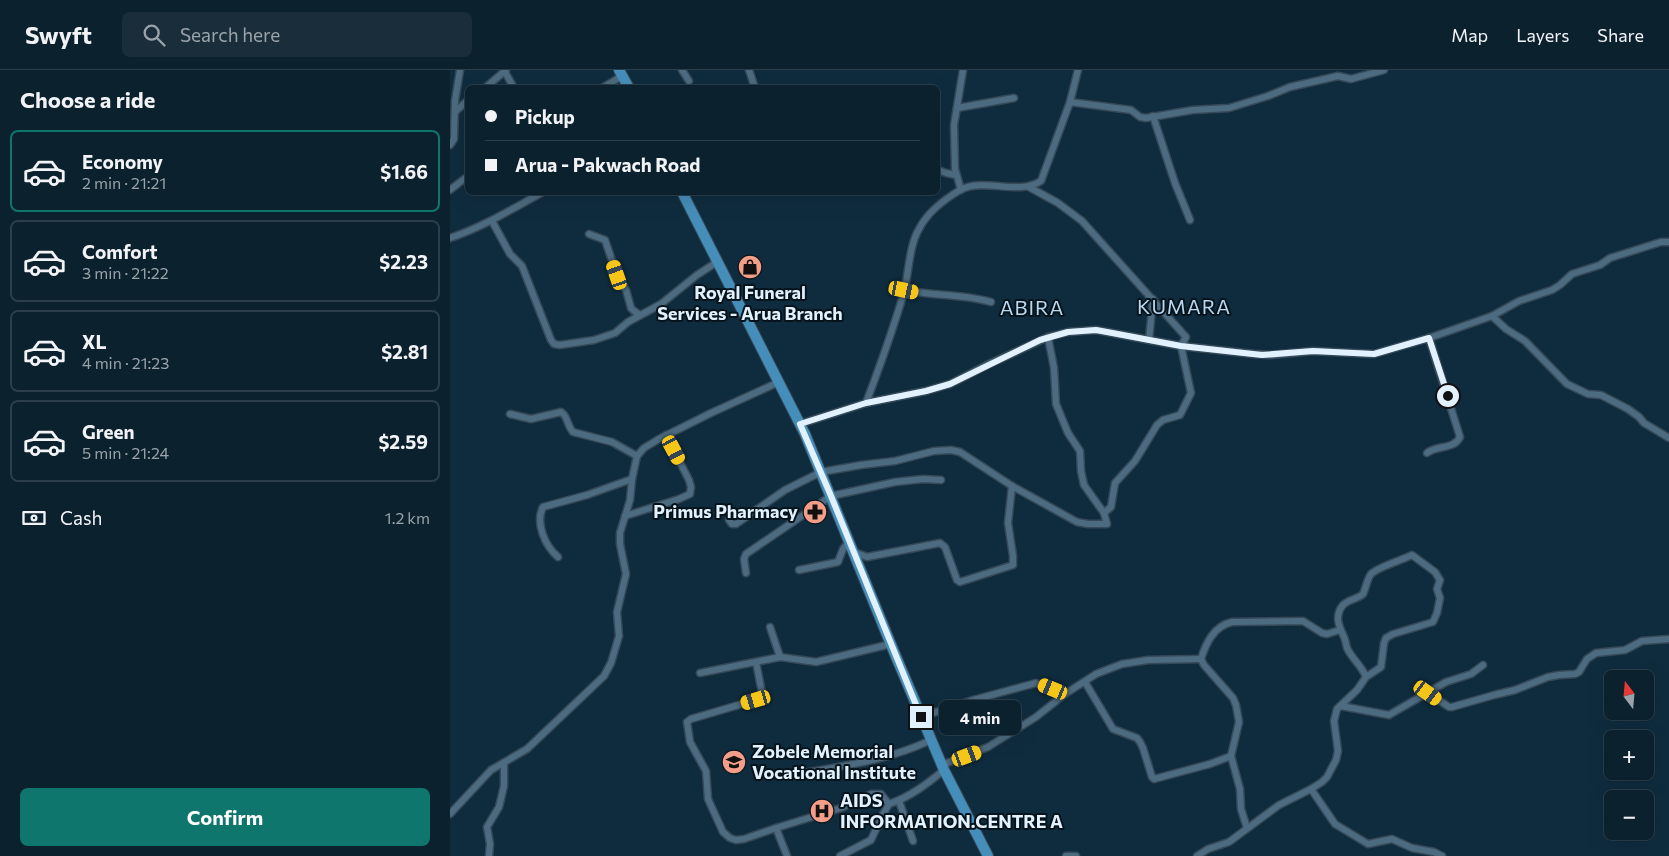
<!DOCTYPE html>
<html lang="en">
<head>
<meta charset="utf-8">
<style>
	body { margin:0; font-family:Commissioner,sans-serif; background:#192e3a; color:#f1f3f6; height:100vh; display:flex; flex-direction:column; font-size:19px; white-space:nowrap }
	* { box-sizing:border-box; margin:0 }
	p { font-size:16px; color:#9aa3aa }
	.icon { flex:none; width:28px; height:28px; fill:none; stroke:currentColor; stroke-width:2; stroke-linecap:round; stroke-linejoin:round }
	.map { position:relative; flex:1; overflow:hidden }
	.side { display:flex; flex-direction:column; background:#0b212e; width:450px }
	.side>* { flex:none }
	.banner { position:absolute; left:15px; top:15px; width:475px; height:110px; border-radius:8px; box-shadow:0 5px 20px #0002,0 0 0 1px #2b3e4a; display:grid; align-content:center; height:110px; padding:0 20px; background:#0b212e }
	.needle { width:32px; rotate:344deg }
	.tools { position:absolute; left:1154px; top:600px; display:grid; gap:10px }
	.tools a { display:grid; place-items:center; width:50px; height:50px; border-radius:8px; background:#0b212e; box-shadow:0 5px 20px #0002,0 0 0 1px #2b3e4a; font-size:25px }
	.end { position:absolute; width:22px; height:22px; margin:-11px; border:6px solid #e1f2fe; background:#111; box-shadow:0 0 0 2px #111 }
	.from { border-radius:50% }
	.bubble { position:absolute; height:35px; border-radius:8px; background:#0b212e; box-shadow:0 5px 20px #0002,0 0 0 1px #2b3e4a; font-size:16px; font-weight:700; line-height:35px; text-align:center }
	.car { position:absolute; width:15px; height:30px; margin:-15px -8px; border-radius:6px; box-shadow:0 0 4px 1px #0007; background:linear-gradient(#f5c518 24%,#345 0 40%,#f5c518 0 76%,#345 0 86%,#f5c518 0) }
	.banner b { display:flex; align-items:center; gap:18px; height:48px; font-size:19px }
	.banner b+b { border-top:1px solid #2b3e4a }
	.banner i { width:12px; height:12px; background:#f1f3f6 }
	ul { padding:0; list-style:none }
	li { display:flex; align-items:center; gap:15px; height:82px; margin:0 10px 8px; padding:0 10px; border:2px solid #2b3e4a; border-radius:8px }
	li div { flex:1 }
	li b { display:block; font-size:19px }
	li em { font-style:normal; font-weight:700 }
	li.on { border-color:#0f766e }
	li>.icon { width:45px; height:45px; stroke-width:1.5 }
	h2 { padding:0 20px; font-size:22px; line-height:60px }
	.pay { display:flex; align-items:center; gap:12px; height:55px; padding:0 20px; font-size:19px }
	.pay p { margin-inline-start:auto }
	.button { display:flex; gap:10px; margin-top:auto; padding:10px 20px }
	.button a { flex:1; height:58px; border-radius:8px; background:#0f766e; color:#fff; font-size:20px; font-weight:700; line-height:58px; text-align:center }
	header { display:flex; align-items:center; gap:30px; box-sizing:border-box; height:70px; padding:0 25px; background:#0b212e; border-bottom:1px solid #2b3e4a }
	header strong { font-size:24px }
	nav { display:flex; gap:28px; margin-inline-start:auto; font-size:18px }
	.search { width:350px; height:45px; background:#192e3a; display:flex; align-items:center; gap:12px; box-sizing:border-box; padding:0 18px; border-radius:8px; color:#9aa3aa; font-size:19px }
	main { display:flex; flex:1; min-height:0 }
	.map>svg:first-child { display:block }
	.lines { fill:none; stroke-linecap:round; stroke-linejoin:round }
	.minor-casing { stroke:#364958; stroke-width:9 }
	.primary-casing { stroke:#364958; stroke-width:12 }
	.minor { stroke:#4d6b80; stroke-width:6 }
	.primary { stroke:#468eba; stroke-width:10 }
	.route { stroke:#e1f2fe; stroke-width:6 }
	.labels { text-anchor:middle; stroke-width:4; stroke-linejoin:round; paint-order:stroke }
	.poi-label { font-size:18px; font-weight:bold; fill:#e1f2fe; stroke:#07131b; text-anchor:start }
	.quarter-label { font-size:20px; letter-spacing:1px; fill:#b7d8f0; stroke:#07131b }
</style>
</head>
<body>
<header>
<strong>Swyft</strong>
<div class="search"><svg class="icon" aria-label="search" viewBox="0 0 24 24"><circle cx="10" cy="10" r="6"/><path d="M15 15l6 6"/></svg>Search here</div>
<nav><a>Map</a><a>Layers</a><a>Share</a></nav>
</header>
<main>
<section class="side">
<h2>Choose a ride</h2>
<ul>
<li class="on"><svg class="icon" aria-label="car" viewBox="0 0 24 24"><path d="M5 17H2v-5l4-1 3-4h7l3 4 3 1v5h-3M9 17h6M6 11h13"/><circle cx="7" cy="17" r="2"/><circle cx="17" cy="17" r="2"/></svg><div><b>Economy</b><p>2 min · 21:21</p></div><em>$1.66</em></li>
<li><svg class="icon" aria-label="car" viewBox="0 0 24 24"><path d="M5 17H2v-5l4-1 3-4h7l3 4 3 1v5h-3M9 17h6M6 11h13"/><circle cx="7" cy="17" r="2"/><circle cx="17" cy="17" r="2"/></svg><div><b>Comfort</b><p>3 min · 21:22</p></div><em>$2.23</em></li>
<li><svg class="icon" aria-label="car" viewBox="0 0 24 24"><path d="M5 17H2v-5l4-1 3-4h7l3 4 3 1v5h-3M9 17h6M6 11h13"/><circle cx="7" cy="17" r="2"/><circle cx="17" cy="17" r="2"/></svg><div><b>XL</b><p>4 min · 21:23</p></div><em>$2.81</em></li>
<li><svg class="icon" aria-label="car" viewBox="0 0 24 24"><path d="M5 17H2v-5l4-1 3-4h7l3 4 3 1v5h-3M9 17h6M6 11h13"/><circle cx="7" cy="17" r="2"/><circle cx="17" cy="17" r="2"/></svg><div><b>Green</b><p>5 min · 21:24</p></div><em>$2.59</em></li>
</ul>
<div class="pay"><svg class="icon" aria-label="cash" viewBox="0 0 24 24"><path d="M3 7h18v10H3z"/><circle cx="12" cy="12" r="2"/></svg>Cash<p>1.2 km</p></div>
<div class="button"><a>Confirm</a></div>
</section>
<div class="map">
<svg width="1219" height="786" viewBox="0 0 1219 786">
	<rect width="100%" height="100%" fill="#0f2c3e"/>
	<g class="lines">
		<g class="minor-casing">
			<g id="minor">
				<path d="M232,0L239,11"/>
				<path d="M299,0L305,18"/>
				<path d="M55,2L64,18"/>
				<path d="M35,18L56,0"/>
				<path d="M152,18L172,6"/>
				<path d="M620,32L681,40L690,47L696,48L743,40L779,38L818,26L840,17L888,6L901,9L934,0"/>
				<path d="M507,38L564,28"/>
				<path d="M5,42L18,30"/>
				<path d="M703,46L725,113L740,150"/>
				<path d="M0,75L4,69L5,31L10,0"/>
				<path d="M488,100L496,103L506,105"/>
				<path d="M579,117L608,133L632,151L736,267L731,276L741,323L730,345L713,350L707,355L685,391L665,413L661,437L654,443"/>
				<path d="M0,120L18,106"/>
				<path d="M511,120L505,99L504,55L513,0"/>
				<path d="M42,151L60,184L72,196L101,270L104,274L110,275L144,270L165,263L178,252L211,234L247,205L267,192"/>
				<path d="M139,164L155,170L167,205L176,220L181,238L184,241L190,245"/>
				<path d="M0,168C33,157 62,139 93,122"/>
				<path d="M454,220C483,226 513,224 541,232"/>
				<path d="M1042,246L1056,259L1075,271L1117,314L1138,324L1151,325L1178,339L1189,347L1194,353L1219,368"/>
				<path d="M699,270L703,229"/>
				<path d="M416,333C430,296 443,260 454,222C459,202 459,176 469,159C477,143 495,129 510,120C535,107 567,126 591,111L620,32L628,0"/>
				<path d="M60,344L81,349L111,342C118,346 117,356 123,362L162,372L187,386"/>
				<path d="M350,354L416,333L476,321L500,314L541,293L598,267L618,262L646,260L657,262L731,276L804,284L820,285L863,281L924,284L979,268L1042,246L1069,231L1102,220L1110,215L1122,204L1150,195L1160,188L1211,172H1219"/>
				<path d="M977,383C986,375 1004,380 1010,367L979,268"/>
				<path d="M175,446L229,429L240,424L241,417L239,410L216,365"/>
				<path d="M279,450L282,454H286L335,420L371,402L411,395L445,391L484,381L501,380L510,382L562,416L627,452L638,454H657L654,443L634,415L631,401L630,381L618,363L606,334L604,298L598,267"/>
				<path d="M404,482L417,487L490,473L495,477L507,510L510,512L563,495V486L558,453L562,416"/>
				<path d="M108,487C95,476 85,453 93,437L137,425L182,409"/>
				<path d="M349,500L388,492L393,479L399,472"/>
				<path d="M296,503L294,489L296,484L381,426L445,412L473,409L491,410"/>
				<path d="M320,557L330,587"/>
				<path d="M306,592L312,623L309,629L241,649L237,652L240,672L256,701L258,729L273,762L280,768L286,770L294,769L326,758"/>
				<path d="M250,603L330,587L366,592L441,574"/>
				<path d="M635,612L663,659L687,668L690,672L693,678L702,707L704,709L760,694L781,686"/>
				<path d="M978,623L999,637H1002L1044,625L1065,620L1098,607L1109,605L1125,604L1129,602L1137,589L1146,583L1175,580L1192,571L1219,569"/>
				<path d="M891,636L939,645L996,612L1021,604L1033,595"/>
				<path d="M471,647L523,630L586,613L615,624"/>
				<path d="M492,695L538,677L586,647L615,624L646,604L672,594L698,590L751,589"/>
				<path d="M336,706C386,697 435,692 481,670"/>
				<path d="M861,719L885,754L918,774L942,769L962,778L984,782L992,786"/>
				<path d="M449,731L463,771"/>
				<path d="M0,744L41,700L77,679L154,606L161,593L169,566L167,542L176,504L170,474V463L180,430L182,409L187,386L194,378L209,369L261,343L329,312"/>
				<path d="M797,758L791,739L790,719L781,686L789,652L786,635L783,628L754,595L751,589C756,573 764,556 782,552L853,551L872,563L877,564L890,560"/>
				<path d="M39,786L40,774L37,757L49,737L54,716V693"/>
				<path d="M337,786L326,758L391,738L421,724H431L439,734C460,727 477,714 494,700"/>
				<path d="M390,786L421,770L432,746L439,734"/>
				<path d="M616,786H626"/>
				<path d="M747,786L758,779L779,772L829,735L861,719L872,712L877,707L886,690L888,681L884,651L887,639L907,620L916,607L931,597L934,573L936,568L943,564L983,552L987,543L990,528L987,519L990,510L985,502L962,485C952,490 928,497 921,504C917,509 916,518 913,524C908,529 899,529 893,535C884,546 889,556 894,567C896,571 896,575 897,578C902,589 912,596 916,607"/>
			</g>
		</g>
		<g class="primary-casing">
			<g id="primary">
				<path d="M169,0L179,18"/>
				<path d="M232,122L355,364L444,582L494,700L538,786"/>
			</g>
		</g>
		<use href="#minor" class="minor"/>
		<use href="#primary" class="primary"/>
	</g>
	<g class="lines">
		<path class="route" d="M471,647L381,426L350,354L416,333L476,321L500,314L590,270L618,262L646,260L657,262L731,276L812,285L863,281L924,284L979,268L998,326"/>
	</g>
	<defs>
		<g id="shop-disc" transform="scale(1.25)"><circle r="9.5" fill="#f49e89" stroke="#07131b"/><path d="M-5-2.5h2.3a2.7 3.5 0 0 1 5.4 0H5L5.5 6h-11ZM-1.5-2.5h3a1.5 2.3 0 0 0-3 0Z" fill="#111"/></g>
		<g id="pharmacy-disc" transform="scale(1.25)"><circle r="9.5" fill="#f49e89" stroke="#07131b"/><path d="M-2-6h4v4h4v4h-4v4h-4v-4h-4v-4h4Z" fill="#111"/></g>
		<g id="school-disc" transform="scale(1.25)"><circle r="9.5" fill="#f49e89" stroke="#07131b"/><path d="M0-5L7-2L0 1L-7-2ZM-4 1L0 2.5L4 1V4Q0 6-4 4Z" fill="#111"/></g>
		<g id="hospital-disc" transform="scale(1.25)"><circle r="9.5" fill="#f49e89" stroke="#07131b"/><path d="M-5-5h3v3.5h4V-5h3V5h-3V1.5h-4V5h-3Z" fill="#111"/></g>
	</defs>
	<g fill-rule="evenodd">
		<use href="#shop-disc" x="300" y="197"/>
		<use href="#pharmacy-disc" x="365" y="442"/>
		<use href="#school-disc" x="284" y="692"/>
		<use href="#hospital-disc" x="372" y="741"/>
	</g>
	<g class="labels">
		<g class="poi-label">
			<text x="300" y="229" text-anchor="middle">Royal Funeral<tspan x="300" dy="21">Services - Arua Branch</tspan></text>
			<text x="348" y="448" text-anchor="end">Primus Pharmacy</text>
			<text x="302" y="688">Zobele Memorial<tspan x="302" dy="21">Vocational Institute</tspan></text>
			<text x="390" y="737">AIDS<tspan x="390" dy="21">INFORMATION.CENTRE A</tspan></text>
		</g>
		<g class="quarter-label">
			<text x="734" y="244">KUMARA</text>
			<text x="582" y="245">ABIRA</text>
		</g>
	</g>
</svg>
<div class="tools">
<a><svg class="needle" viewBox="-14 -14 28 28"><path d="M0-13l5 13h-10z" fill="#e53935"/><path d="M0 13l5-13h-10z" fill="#9aa3aa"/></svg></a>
<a>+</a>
<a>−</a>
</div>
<i class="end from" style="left:998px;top:326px"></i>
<i class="end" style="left:471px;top:647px"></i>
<div class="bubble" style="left:489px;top:630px;width:82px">4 min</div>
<i class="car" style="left:167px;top:205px;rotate:341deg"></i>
<i class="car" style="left:454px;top:220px;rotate:102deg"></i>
<i class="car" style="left:224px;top:380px;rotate:152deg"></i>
<i class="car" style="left:603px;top:619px;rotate:292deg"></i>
<i class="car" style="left:978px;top:623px;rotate:126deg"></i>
<i class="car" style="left:306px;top:630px;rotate:254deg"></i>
<i class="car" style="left:517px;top:686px;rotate:70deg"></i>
<div class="banner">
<b><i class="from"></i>Pickup</b>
<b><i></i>Arua - Pakwach Road</b>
</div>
</div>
</main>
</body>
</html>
